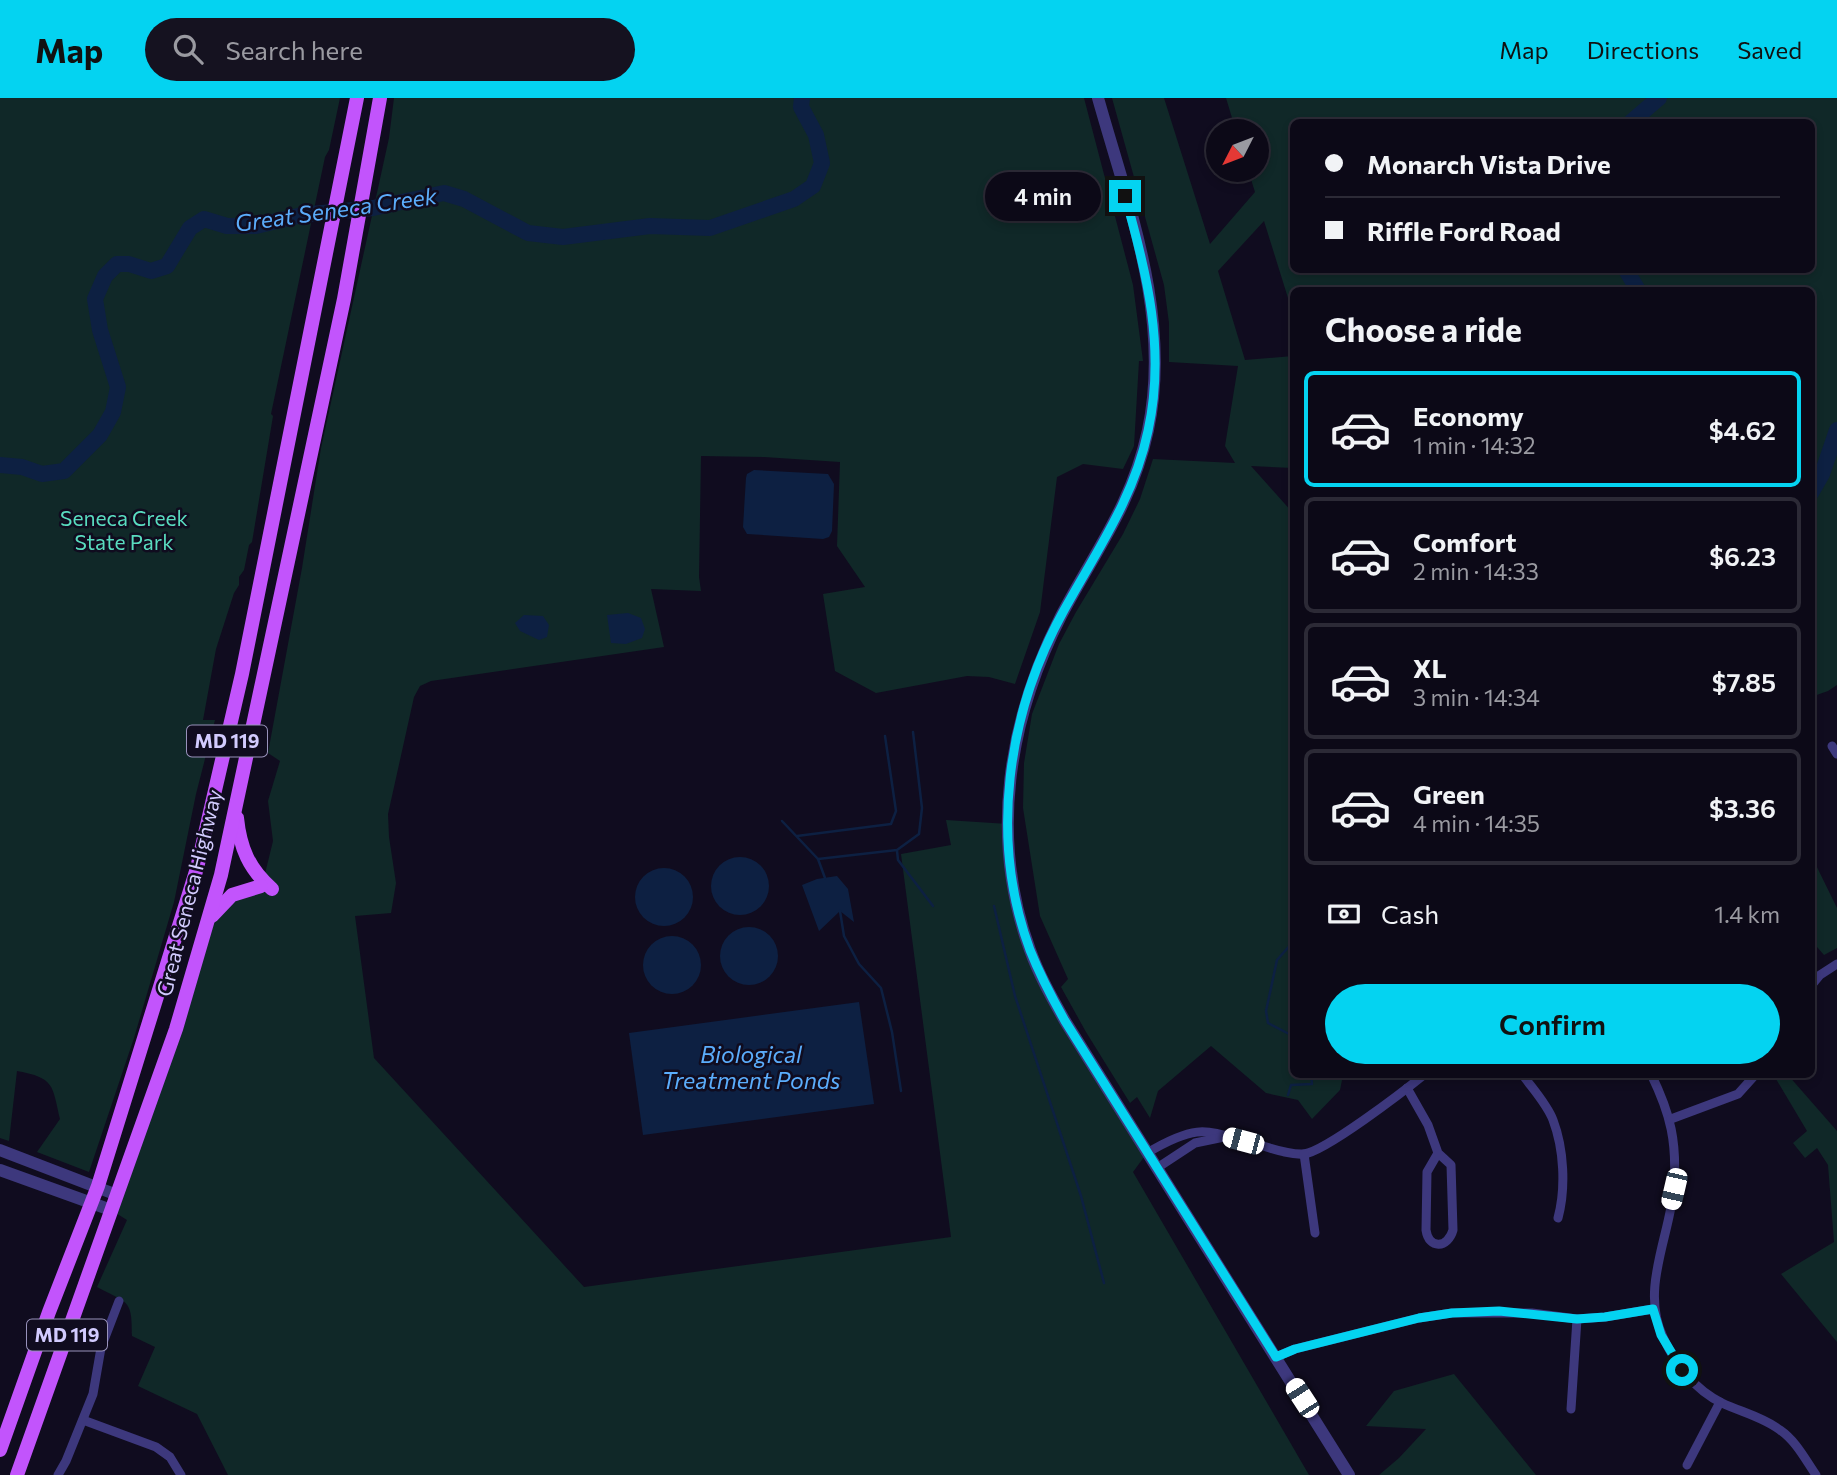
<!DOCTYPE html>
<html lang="en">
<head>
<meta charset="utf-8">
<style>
	body { margin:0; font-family:Commissioner,sans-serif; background:#151220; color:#f1f3f6; height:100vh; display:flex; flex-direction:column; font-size:26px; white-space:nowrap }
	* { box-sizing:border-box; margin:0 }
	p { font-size:23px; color:#9a9aa1 }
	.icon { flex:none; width:38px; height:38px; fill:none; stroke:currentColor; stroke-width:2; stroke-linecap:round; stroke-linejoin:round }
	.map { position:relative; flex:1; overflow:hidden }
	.sheet { position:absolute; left:1290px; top:189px; width:525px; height:791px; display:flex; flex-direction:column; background:#0c0917; border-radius:10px; box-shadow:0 4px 10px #0003,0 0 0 2px #2c2a36 }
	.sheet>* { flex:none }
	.banner { position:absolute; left:1290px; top:21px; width:525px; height:154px; border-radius:10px; box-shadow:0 4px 10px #0003,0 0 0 2px #2c2a36; display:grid; align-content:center; height:154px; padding:0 35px; background:#0c0917 }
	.needle { width:46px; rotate:228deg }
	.fabs { position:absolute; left:1206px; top:21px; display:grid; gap:14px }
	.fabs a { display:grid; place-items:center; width:63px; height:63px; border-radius:50%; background:#0c0917; box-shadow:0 4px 10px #0003,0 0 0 2px #2c2a36; font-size:35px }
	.end { position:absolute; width:32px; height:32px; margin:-16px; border:9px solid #04d3f1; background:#111; box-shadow:0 0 0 4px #111 }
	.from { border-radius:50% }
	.bubble { position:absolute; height:49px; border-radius:24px; background:#0c0917; box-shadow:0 4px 10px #0003,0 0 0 2px #2c2a36; font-size:23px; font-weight:600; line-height:49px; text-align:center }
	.car { position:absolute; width:21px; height:42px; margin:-21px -10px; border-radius:9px; box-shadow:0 0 5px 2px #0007; background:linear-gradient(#fff 24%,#345 0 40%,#fff 0 76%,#345 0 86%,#fff 0) }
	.banner b { display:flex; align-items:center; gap:24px; height:66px; font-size:26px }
	.banner b+b { border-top:2px solid #2c2a36 }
	.banner i { width:18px; height:18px; background:#f1f3f6 }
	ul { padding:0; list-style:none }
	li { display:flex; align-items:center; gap:21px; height:116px; margin:0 14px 10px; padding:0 21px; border:4px solid #2c2a36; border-radius:10px }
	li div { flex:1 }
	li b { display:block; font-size:26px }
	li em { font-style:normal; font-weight:600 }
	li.on { border-color:#04d3f1 }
	li>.icon { width:63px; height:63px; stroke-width:1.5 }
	h2 { padding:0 35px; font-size:32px; line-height:84px }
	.pay { display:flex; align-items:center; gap:18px; height:77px; padding:0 35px; font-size:26px }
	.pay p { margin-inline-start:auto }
	.primary-button { display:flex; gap:14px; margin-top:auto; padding:14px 35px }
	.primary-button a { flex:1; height:80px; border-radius:42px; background:#04d3f1; color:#111; font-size:28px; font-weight:600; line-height:80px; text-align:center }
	header { display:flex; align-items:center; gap:42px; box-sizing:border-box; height:98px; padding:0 35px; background:#04d3f1; color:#111 }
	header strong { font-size:33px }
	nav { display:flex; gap:38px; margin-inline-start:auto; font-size:24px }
	.search { width:490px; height:63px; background:#151220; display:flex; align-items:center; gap:18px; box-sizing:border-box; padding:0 24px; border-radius:38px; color:#9a9aa1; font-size:26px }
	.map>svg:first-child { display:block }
	.green { fill:#102828; fill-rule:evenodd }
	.water { fill:#0d2042 }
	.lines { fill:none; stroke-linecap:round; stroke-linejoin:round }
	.stream { stroke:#0d2042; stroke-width:2.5 }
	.river { stroke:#0d2042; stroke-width:16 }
	.minor { stroke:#3d387d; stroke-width:9 }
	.tertiary { stroke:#3d387d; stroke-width:12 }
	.primary { stroke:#c254fc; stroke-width:14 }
	.route { stroke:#04d3f1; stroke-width:9 }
	.labels { text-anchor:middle; stroke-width:5; stroke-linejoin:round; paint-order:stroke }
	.shield { fill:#100c1f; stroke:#9892bb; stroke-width:2 }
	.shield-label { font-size:19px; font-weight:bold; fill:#d2cbfe }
	.park-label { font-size:21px; fill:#59dcbf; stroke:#100c1f }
	.street-label { font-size:21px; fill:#d2cbfe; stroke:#100c1f }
	.water-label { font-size:23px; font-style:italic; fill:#5badfc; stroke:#100c1f }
</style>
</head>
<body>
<header>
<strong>Map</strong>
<div class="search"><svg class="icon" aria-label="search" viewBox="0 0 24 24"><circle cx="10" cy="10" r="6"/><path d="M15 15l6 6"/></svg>Search here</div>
<nav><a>Map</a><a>Directions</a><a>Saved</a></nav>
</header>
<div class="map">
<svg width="1837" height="1377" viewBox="0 0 1837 1377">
	<rect width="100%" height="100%" fill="#100c1f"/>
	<g class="green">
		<path d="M0,0H340L329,52L325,59L271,316L273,318L252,444L249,447L244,472L239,479V487L234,495L216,551L203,622H215L196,696L174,804L134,940L89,1074L37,1054L60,1021C52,987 55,980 17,973L9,1043L0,1040Z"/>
		<path d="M394,0H1084L1133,187L1143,263H1139L1134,348L1123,371L1083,366L1057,379L1040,514L1015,586L989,579L967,578L876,595L835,573L823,496L865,489L837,448L840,364L764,359L701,358L699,479L701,493L651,491L664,549L431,583L420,588L414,599L388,716L389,739L396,785L391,815L355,818L374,960L584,1189L951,1139L901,756L951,747L946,722L1008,726L1029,850L1147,1055L1133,1074L1309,1377H228L197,1316L138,1288L155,1249L132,1238C132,1201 129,1206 97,1189L127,1122L111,1112L207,825L225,804L262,788L273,743L268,703L280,663L268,655L302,470L321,350L389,40Z"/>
		<path d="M1112,0H1164L1210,146L1255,94L1248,72H1256V33H1236L1226,0H1837V587L1828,593L1811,599V192H1293V216L1264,123L1218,173L1245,262L1293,258V370L1251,368L1293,415V976L1343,977L1340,992L1312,1021L1298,1002L1266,995L1211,948L1158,993L1150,1020L1137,999L1130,1005L1086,934L1061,889L1068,881L1040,818L1023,710L1024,665L1032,616L1059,546L1076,514L1123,436L1140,401L1153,361L1235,365L1225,348L1238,268L1169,264V225L1164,187ZM1293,24H1811V172H1293Z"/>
		<path d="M1811,757L1837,810V850L1824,857L1811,842Z"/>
		<path d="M1781,976L1788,977L1837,1033V1244L1781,1176L1834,1144L1828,1067L1817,1050L1805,1060L1793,1045L1807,1033L1776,981Z"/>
		<path d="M1454,1276L1536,1377H1379L1399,1360L1426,1331L1366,1328L1394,1293Z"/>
	</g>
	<g class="water">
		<path d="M754,372L828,376L834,386L832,433L829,439L823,441L747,436L743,429L746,380L747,376Z"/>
		<path d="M628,515L641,520L645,531L642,540L626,546L611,545L607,517Z"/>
		<path d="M524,517L543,518L549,527L547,539L539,542L520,533L515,525Z"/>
		<circle cx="740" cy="788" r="29"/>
		<circle cx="664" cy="799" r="29"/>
		<path d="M837,778L848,791L854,824L840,813L819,833L802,787L817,781Z"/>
		<circle cx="749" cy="858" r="29"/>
		<circle cx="672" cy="867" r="29"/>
		<path d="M859,904L874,1006L643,1037L629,935Z"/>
	</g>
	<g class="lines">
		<g class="stream">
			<path d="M782,723L818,761L825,780"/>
			<path d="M797,738L891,726L896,713L885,638"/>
			<path d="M897,753L898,762L933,808"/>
			<path d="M818,761L897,752L919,736L922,710L913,634"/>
			<path d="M994,808L1015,898L1081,1098L1104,1185"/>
			<path d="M840,813L844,838L859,866L881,890L892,934L901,993"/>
			<path d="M1293,844L1277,862L1266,913L1268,925L1293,938"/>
			<path d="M1293,953V954"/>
			<path d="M1288,997L1291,987L1312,986L1311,976"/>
		</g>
		<g class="river">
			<path d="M1631,24L1659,0"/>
			<path d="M1626,172L1638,192"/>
			<path d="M0,367L22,369L42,376L64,373L100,337L113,314L118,289L100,232L95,201L105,178L117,166H129L151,173L167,168L190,130L204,121L227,128H256L302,117L373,110L444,95L464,101L528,135L563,139L650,128L710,130L794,101L813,88L822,65L816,37L801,9L802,0"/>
			<path d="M1811,395L1822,376L1837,332"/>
		</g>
		<g class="minor">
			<path d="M1832,648L1837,656"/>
			<path d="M1811,888L1820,877L1837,866"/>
			<path d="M1522,976C1532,990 1547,1006 1553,1022C1564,1051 1566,1090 1558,1120"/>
			<path d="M1651,976C1671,1017 1677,1044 1674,1089C1670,1138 1640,1191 1663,1239C1675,1266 1695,1292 1722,1305C1741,1314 1763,1319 1780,1332C1796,1343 1805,1361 1816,1377"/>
			<path d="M1407,990L1428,1027L1438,1055L1427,1074L1426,1132C1429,1152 1448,1150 1453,1132L1451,1067L1438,1055"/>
			<path d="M1671,1021L1738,996L1756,976"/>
			<path d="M1147,1055C1201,1023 1206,1033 1263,1048C1276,1052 1291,1057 1304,1056C1326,1053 1404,993 1425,976"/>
			<path d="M1304,1056L1315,1135"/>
			<path d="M1157,1070L1195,1045L1224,1039"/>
			<path d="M1276,1259L1295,1251L1419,1220L1452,1215H1532L1577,1221L1605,1219L1653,1211"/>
			<path d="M1571,1311L1577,1221"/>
			<path d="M83,1322L156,1349L170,1359L181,1377"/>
			<path d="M1687,1367L1720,1304"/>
			<path d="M58,1377L66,1363L93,1296L101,1250L119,1203"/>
		</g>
		<g class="tertiary">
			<path d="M1098,0C1128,107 1172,219 1148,332C1132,407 1095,453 1061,518C1008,622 989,740 1030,852C1039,877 1052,900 1065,923L1349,1377"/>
			<path d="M0,1052L117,1097"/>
			<path d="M0,1072L111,1112"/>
		</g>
		<g class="primary">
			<path d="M237,720C240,750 249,771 272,791"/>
			<path d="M212,818L232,797L261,788"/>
			<path d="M0,1352L49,1214L98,1088L197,770L242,576L357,0"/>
			<path d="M17,1377L176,931L221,777L344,201L380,0"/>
		</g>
	</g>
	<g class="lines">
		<path class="route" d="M1125,98C1147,175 1166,252 1148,333C1134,400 1096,454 1063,514C1007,616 989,741 1030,852C1040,877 1052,900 1065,923L1276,1259L1295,1251L1419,1220L1452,1215L1499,1213L1577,1221L1605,1219L1653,1211L1661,1237L1682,1272"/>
	</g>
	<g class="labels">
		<g class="shield">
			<rect x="187" y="627.5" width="80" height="31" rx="5"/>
			<rect x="27" y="1221.5" width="80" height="31" rx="5"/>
		</g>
		<g class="shield-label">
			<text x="227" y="650">MD 119</text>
			<text x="67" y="1244">MD 119</text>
		</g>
		<g class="park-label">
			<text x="124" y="428">Seneca Creek<tspan x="124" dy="24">State Park</tspan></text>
		</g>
		<g class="street-label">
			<text transform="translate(190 795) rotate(-76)" y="7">Great Seneca Highway</text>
		</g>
		<g class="water-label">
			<text transform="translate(336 112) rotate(-8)" y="8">Great Seneca Creek</text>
			<text x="751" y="965">Biological<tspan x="751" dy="26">Treatment Ponds</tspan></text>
		</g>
	</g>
</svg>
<div class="fabs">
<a><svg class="needle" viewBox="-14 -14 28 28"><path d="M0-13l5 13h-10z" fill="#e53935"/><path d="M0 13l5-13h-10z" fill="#9a9aa1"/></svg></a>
</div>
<i class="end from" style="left:1682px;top:1272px"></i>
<i class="end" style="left:1125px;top:98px"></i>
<div class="bubble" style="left:985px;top:74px;width:116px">4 min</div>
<i class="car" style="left:1243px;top:1043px;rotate:285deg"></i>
<i class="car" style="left:1674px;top:1091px;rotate:193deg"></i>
<i class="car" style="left:1302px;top:1300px;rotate:327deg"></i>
<div class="banner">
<b><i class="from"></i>Monarch Vista Drive</b>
<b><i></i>Riffle Ford Road</b>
</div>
<section class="sheet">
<h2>Choose a ride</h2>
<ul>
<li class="on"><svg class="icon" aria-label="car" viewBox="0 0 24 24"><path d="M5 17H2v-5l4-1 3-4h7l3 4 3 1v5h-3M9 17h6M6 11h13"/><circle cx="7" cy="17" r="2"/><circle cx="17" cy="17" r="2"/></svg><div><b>Economy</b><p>1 min · 14:32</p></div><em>$4.62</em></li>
<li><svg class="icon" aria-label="car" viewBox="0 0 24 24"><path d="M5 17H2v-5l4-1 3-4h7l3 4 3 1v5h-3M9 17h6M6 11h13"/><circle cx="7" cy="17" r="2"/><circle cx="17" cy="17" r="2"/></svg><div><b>Comfort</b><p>2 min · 14:33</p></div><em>$6.23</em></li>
<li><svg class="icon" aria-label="car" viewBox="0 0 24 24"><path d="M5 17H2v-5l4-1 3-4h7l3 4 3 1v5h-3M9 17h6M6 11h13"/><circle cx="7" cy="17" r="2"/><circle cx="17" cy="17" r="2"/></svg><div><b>XL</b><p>3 min · 14:34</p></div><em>$7.85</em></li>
<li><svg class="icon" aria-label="car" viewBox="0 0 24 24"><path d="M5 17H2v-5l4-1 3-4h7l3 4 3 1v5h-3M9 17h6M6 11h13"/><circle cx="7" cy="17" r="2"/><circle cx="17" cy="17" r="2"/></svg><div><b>Green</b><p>4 min · 14:35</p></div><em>$3.36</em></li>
</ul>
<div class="pay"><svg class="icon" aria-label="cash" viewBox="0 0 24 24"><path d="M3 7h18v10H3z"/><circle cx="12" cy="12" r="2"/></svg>Cash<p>1.4 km</p></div>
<div class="primary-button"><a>Confirm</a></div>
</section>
</div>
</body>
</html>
